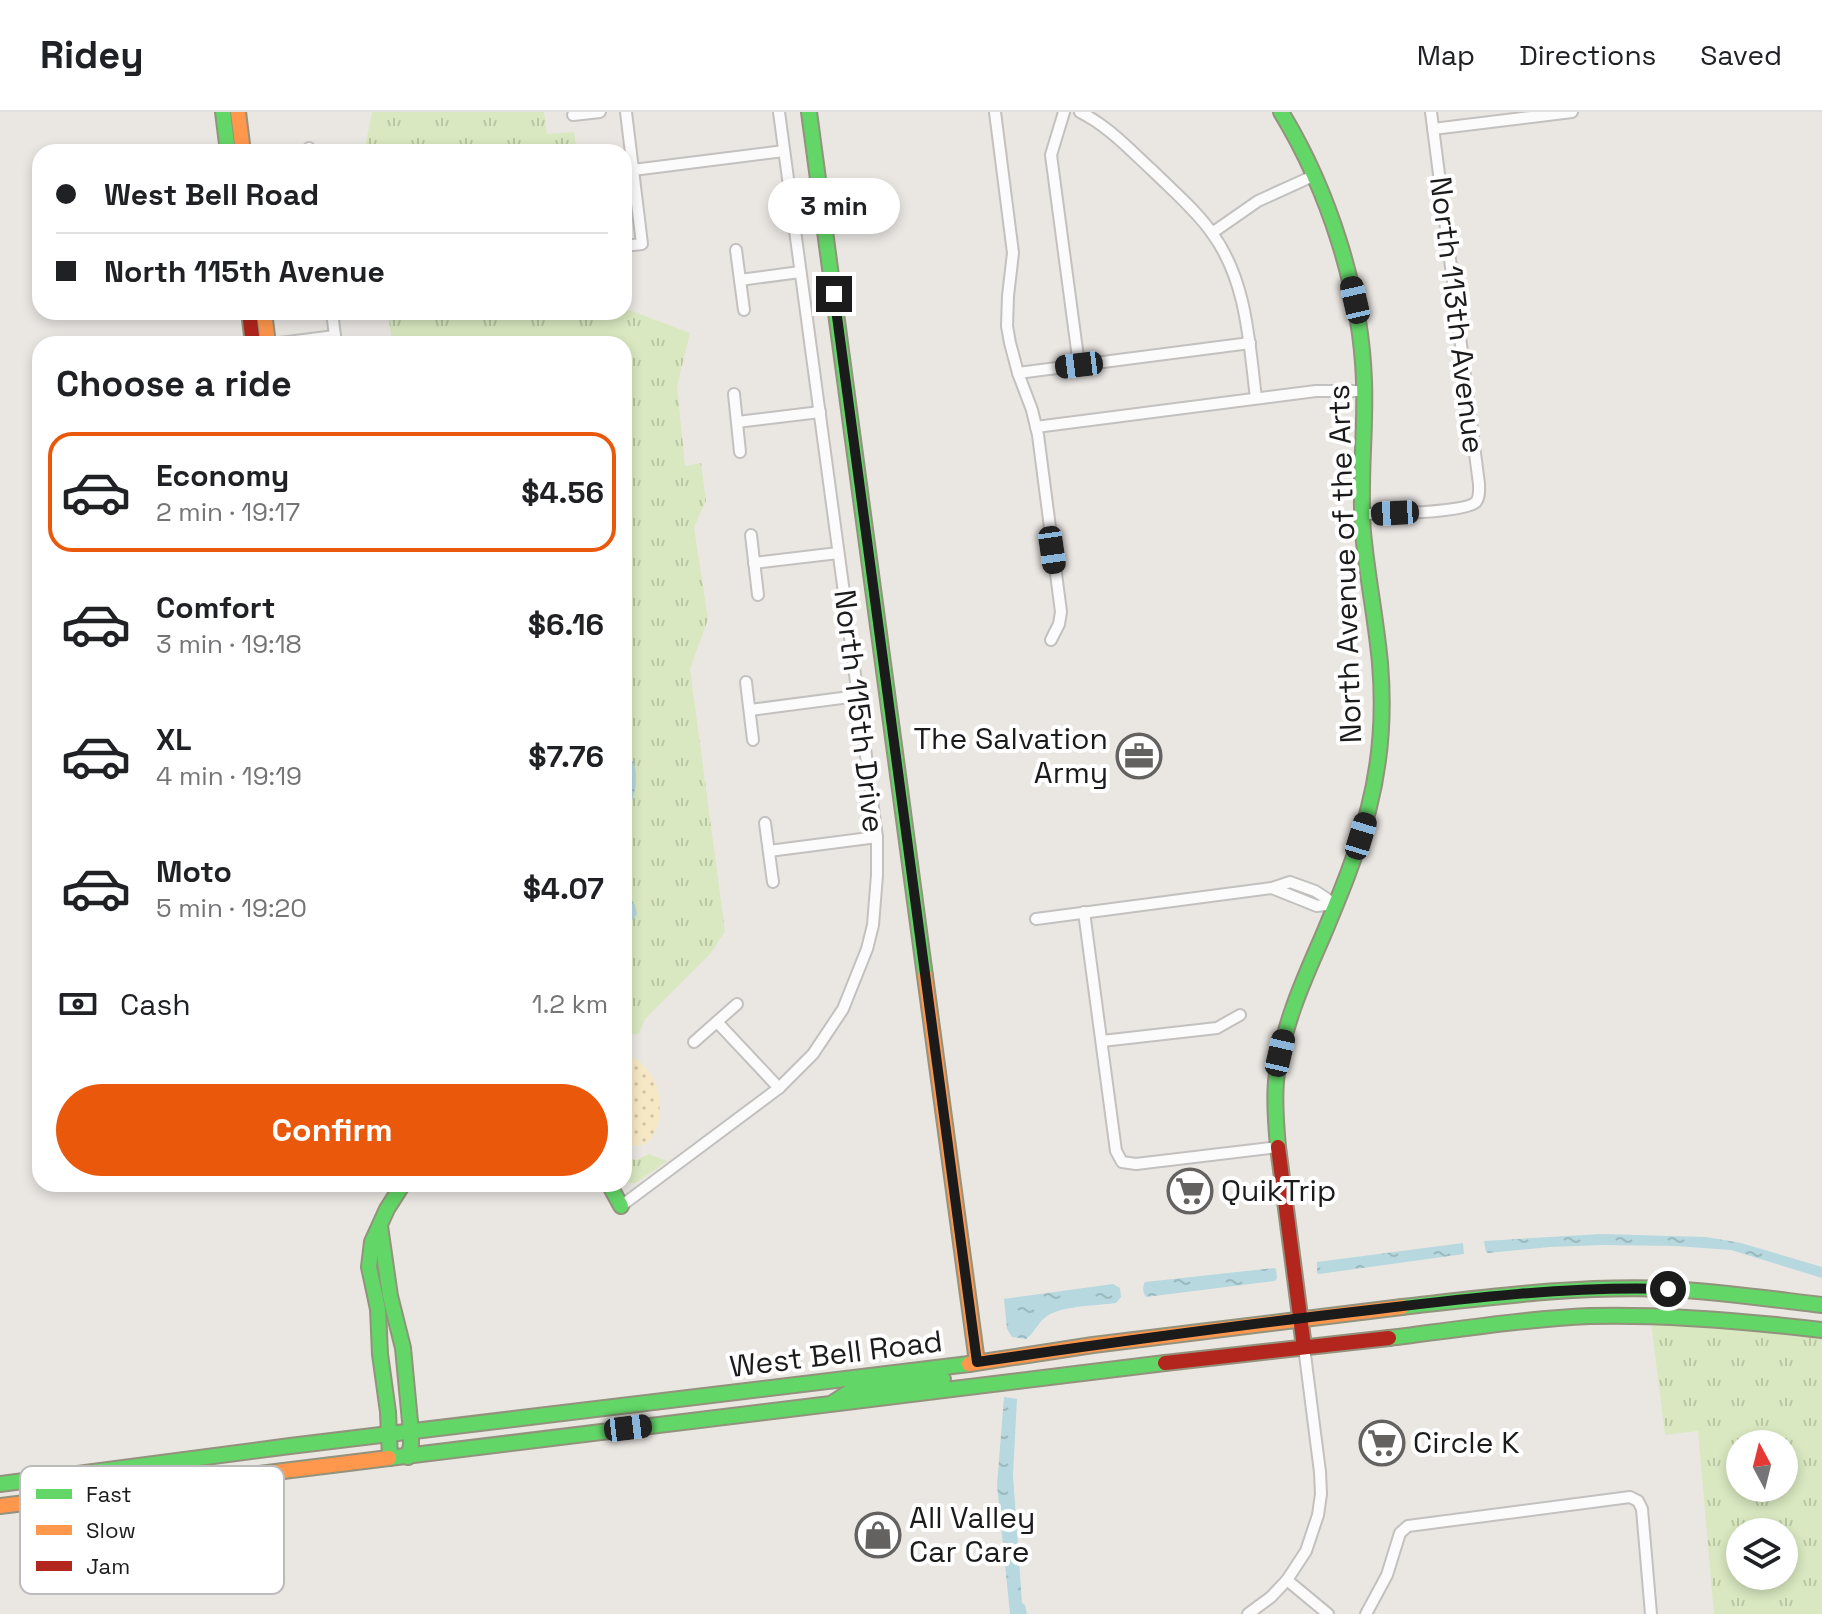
<!DOCTYPE html>
<html lang="en">
<head>
<meta charset="utf-8">
<style>
	body { margin:0; font-family:"Space Grotesk",sans-serif; background:#f2f2f2; color:#202124; height:100vh; display:flex; flex-direction:column; font-size:30px; white-space:nowrap }
	* { box-sizing:border-box; margin:0 }
	p { font-size:26px; color:#757577 }
	.icon { flex:none; width:44px; height:44px; fill:none; stroke:currentColor; stroke-width:2; stroke-linecap:round; stroke-linejoin:round }
	.map { position:relative; flex:1; overflow:hidden }
	.details { position:absolute; left:32px; top:224px; width:600px; height:856px; display:flex; flex-direction:column; background:#fff; border-radius:24px; box-shadow:0 4px 12px #0003 }
	.details>* { flex:none }
	.banner { position:absolute; left:32px; top:32px; width:600px; height:176px; border-radius:24px; box-shadow:0 4px 12px #0003; display:grid; align-content:center; height:176px; padding:0 24px; background:#fff }
	.needle { width:52px; rotate:353deg }
	.buttons { position:absolute; left:1726px; top:1318px; display:grid; gap:16px }
	.buttons a { display:grid; place-items:center; width:72px; height:72px; border-radius:50%; background:#fff; box-shadow:0 4px 12px #0003; font-size:40px }
	.end { position:absolute; width:36px; height:36px; margin:-18px; border:10px solid #1b1b1b; background:#fff; box-shadow:0 0 0 4px #fff }
	.from { border-radius:50% }
	.bubble { position:absolute; height:56px; border-radius:28px; background:#fff; box-shadow:0 4px 12px #0003; font-size:26px; font-weight:700; line-height:56px; text-align:center }
	.car { position:absolute; width:24px; height:48px; margin:-24px -12px; border-radius:10px; box-shadow:0 0 6px 2px #0007; background:linear-gradient(#222 24%,#8ab4d8 0 40%,#222 0 76%,#8ab4d8 0 86%,#222 0) }
	.banner b { display:flex; align-items:center; gap:28px; height:76px; font-size:30px }
	.banner b+b { border-top:2px solid #e0e0e0 }
	.banner i { width:20px; height:20px; background:#202124 }
	ul { padding:0; list-style:none }
	li { display:flex; align-items:center; gap:24px; height:120px; margin:0 16px 12px; padding:0 8px; border:4px solid transparent; border-radius:24px }
	li div { flex:1 }
	li b { display:block; font-size:30px }
	li em { font-style:normal; font-weight:700 }
	li.on { border-color:#ea580c }
	li>.icon { width:72px; height:72px; stroke-width:1.5 }
	h2 { padding:0 24px; font-size:36px; line-height:96px }
	.pay { display:flex; align-items:center; gap:20px; height:88px; padding:0 24px; font-size:30px }
	.pay p { margin-inline-start:auto }
	.button { display:flex; gap:16px; margin-top:auto; padding:16px 24px }
	.button a { flex:1; height:92px; border-radius:48px; background:#ea580c; color:#fff; font-size:32px; font-weight:700; line-height:92px; text-align:center }
	header { display:flex; align-items:center; gap:48px; box-sizing:border-box; height:112px; padding:0 40px; background:#fff; border-bottom:2px solid #e0e0e0 }
	header strong { font-size:38px }
	nav { display:flex; gap:44px; margin-inline-start:auto; font-size:28px }
	.map>svg:first-child { display:block }
	.grass { fill:url(#grass-tufts); fill-rule:evenodd }
	.sand { fill:url(#sand-dots) }
	.water { fill:url(#water-ripples) }
	.lines { fill:none; stroke-linecap:round; stroke-linejoin:round }
	.street-casing { stroke:#c2c1bf; stroke-width:14 }
	.fast-casing { stroke:#93927c; stroke-width:18 }
	.slow-casing { stroke:#93927c; stroke-width:18 }
	.jam-casing { stroke:#93927c; stroke-width:18 }
	.street { stroke:#fcfbfb; stroke-width:10 }
	.fast { stroke:#63d668; stroke-width:14 }
	.slow { stroke:#ff974d; stroke-width:14 }
	.jam { stroke:#b3261e; stroke-width:14 }
	.route { stroke:#1b1b1b; stroke-width:10 }
	.labels { text-anchor:middle; stroke-width:8; stroke-linejoin:round; paint-order:stroke }
	.street-label { font-size:30px; fill:#1b1b1b; stroke:#fff }
	.poi-label { font-size:30px; fill:#1b1b1b; stroke:#fff; text-anchor:start }
	.key { fill:#fff; stroke:#bbb; stroke-width:2 }
	.key-label { font-size:22px; fill:#1b1b1b }
</style>
</head>
<body>
<header>
<strong>Ridey</strong>
<nav><a>Map</a><a>Directions</a><a>Saved</a></nav>
</header>
<div class="map">
<svg width="1822" height="1502" viewBox="0 0 1822 1502">
	<defs>
		<pattern id="grass-tufts" width="24" height="20" patternUnits="userSpaceOnUse" patternTransform="scale(2)"><rect width="24" height="20" fill="#d9e8c0"/><path d="M3 7l-1-3M5 7V3M7 7l1-3M15 17l-1-3M17 17v-4M19 17l1-3" fill="none" stroke="#bac6a4"/></pattern>
		<pattern id="sand-dots" width="8" height="8" patternUnits="userSpaceOnUse" patternTransform="scale(2)"><rect width="8" height="8" fill="#f6e8c5"/><path d="M2 2h.1M6 6h.1" fill="none" stroke="#d2c6a9" stroke-width="1.8" stroke-linecap="round"/></pattern>
		<pattern id="water-ripples" width="26" height="14" patternUnits="userSpaceOnUse" patternTransform="scale(2)"><rect width="26" height="14" fill="#b6d8de"/><path d="M2 4q2-2 4 0t4 0M15 11q2-2 4 0t4 0" fill="none" stroke="#9cb9be"/></pattern>
	</defs>
	<rect width="100%" height="100%" fill="#eae7e3"/>
	<g class="grass">
		<path d="M372,0H544L547,22L574,20L577,40H368L366,30Z"/>
		<path d="M624,196L690,221L677,274L685,354L701,351L706,389L694,415L708,507L690,557L725,819L711,841L645,907L639,922L624,923V232H392L388,200H624Z"/>
		<path d="M649,1042L667,1049L636,1071H624V1046L636,1048Z"/>
		<path d="M1651,1211L1736,1216L1822,1226V1502H1714L1698,1319L1665,1323ZM1740,1332H1784V1376H1740ZM1740,1420H1784V1464H1740Z"/>
	</g>
	<path class="sand" d="M624,941C638,946 648,956 655,970C663,988 663,1033 636,1034C635,1034 625,1031 624,1031Z"/>
	<g class="water">
		<path d="M624,637C646,660 633,685 624,711Z"/>
		<path d="M624,778L635,793L637,802L631,810L624,811Z"/>
		<path d="M1601,1122L1706,1125L1741,1131L1822,1155V1166L1731,1138L1675,1134L1603,1133L1550,1135L1488,1141L1486,1140L1484,1129Z"/>
		<path d="M1463,1131L1464,1142L1319,1162L1317,1161V1150Z"/>
		<path d="M1274,1156L1276,1157L1277,1166L1275,1169L1146,1185C1143,1181 1142,1175 1145,1170Z"/>
		<path d="M1113,1172L1120,1176L1121,1185L1116,1191C1096,1194 1064,1193 1047,1204C1039,1209 1035,1220 1026,1227L1012,1225L1007,1217L1004,1187Z"/>
		<path d="M1004,1285L1017,1287L1013,1363L1022,1491L1025,1493L1027,1502H1010L997,1373Z"/>
	</g>
	<g class="lines">
		<g class="street-casing">
			<g id="street">
				<path d="M995,0L1013,141L1008,184L1007,214L1010,231L1018,261L1032,298L1038,323L1061,500L1059,512L1051,528"/>
				<path d="M1064,0L1051,43L1079,253"/>
				<path d="M1080,0C1108,14 1129,37 1152,58C1172,78 1195,97 1212,121C1247,169 1249,230 1256,286"/>
				<path d="M573,3L600,0"/>
				<path d="M1433,17L1572,0"/>
				<path d="M309,36V40"/>
				<path d="M633,58L784,39"/>
				<path d="M1212,121L1258,89L1313,64"/>
				<path d="M624,134L642,132L626,0"/>
				<path d="M736,138L744,198"/>
				<path d="M740,168L800,160"/>
				<path d="M332,200L336,232"/>
				<path d="M272,232L335,224"/>
				<path d="M1018,261L1250,231"/>
				<path d="M734,282L740,340"/>
				<path d="M737,310L820,300"/>
				<path d="M1036,315L1316,279H1364"/>
				<path d="M1362,402C1381,402 1465,401 1476,390C1480,385 1479,378 1479,372L1431,0"/>
				<path d="M751,423L758,483"/>
				<path d="M754,451L838,441"/>
				<path d="M746,570L753,628"/>
				<path d="M750,598L857,584"/>
				<path d="M765,711L773,770"/>
				<path d="M769,739L877,725"/>
				<path d="M1272,776L1317,794L1335,792"/>
				<path d="M1084,800L1116,1039L1122,1050L1136,1052L1278,1035"/>
				<path d="M1036,807L1272,776L1290,770L1315,779L1335,792"/>
				<path d="M717,910L779,976"/>
				<path d="M1102,929L1217,916L1240,903"/>
				<path d="M694,930L737,892"/>
				<path d="M621,1094L779,976L813,942L843,897L867,837L873,813L877,763V725L779,0"/>
				<path d="M1287,1468L1328,1502"/>
				<path d="M1248,1502L1271,1485L1287,1468L1306,1439L1318,1403L1321,1382L1320,1360L1304,1235"/>
				<path d="M1366,1502L1387,1463L1400,1421L1408,1414L1630,1385L1638,1389L1642,1397L1651,1502"/>
			</g>
		</g>
		<g class="fast-casing">
			<g id="fast">
				<path d="M223,0L228,40"/>
				<path d="M809,0L925,864"/>
				<path d="M1278,1035C1276,1013 1274,991 1276,969C1281,919 1302,871 1322,826C1340,783 1358,740 1369,695C1381,648 1384,599 1380,551C1376,507 1367,464 1363,420C1359,369 1366,319 1364,269C1361,178 1328,77 1281,0"/>
				<path d="M609,1072L621,1094"/>
				<path d="M380,1114L390,1184L403,1236L411,1320V1333L408,1345"/>
				<path d="M1402,1195C1491,1185 1580,1173 1670,1177C1721,1180 1771,1187 1822,1193"/>
				<path d="M1389,1226C1455,1218 1523,1207 1590,1204C1667,1202 1745,1209 1822,1218"/>
				<path d="M834,1290L851,1279L943,1267"/>
				<path d="M389,1346L1165,1251"/>
				<path d="M390,1346L388,1300L380,1242L378,1197L369,1155L372,1130L387,1097L403,1072"/>
				<path d="M0,1372L290,1334L969,1252"/>
			</g>
		</g>
		<g class="slow-casing">
			<g id="slow">
				<path d="M238,0L243,40"/>
				<path d="M264,200L268,232"/>
				<path d="M925,864L977,1250"/>
				<path d="M969,1252L1093,1233L1402,1195"/>
				<path d="M0,1394L389,1346"/>
			</g>
		</g>
		<g class="jam-casing">
			<g id="jam">
				<path d="M249,200L253,232"/>
				<path d="M1278,1035L1304,1235"/>
				<path d="M1165,1251L1389,1226"/>
			</g>
		</g>
		<use href="#street" class="street"/>
		<use href="#fast" class="fast"/>
		<use href="#slow" class="slow"/>
		<use href="#jam" class="jam"/>
	</g>
	<g class="lines">
		<path class="route" d="M834,182L977,1250C1108,1231 1239,1213 1370,1198C1469,1186 1568,1174 1668,1177"/>
	</g>
	<defs>
		<g id="office-ring" transform="scale(2.3)"><circle r="9.5" fill="#fff" stroke="#636261" stroke-width="1.5"/><path d="M-6-3h4V-5.5h4V-3h4V5H-6ZM-1-4.5V-3h2v-1.5ZM-6 0V1H6V0Z" fill="#636261"/></g>
		<g id="supermarket-ring" transform="scale(2.3)"><circle r="9.5" fill="#fff" stroke="#636261" stroke-width="1.5"/><path d="M-6-5.5h2.5l.6 2H6L4.5 2H-2.5L-4.4-4H-6ZM-1.5 3.2a1.3 1.3 0 1 0 .1 0ZM3 3.2a1.3 1.3 0 1 0 .1 0Z" fill="#636261"/></g>
		<g id="shop-ring" transform="scale(2.3)"><circle r="9.5" fill="#fff" stroke="#636261" stroke-width="1.5"/><path d="M-5-2.5h2.3a2.7 3.5 0 0 1 5.4 0H5L5.5 6h-11ZM-1.5-2.5h3a1.5 2.3 0 0 0-3 0Z" fill="#636261"/></g>
	</defs>
	<g fill-rule="evenodd">
		<use href="#office-ring" x="1139" y="644"/>
		<use href="#supermarket-ring" x="1190" y="1079"/>
		<use href="#supermarket-ring" x="1382" y="1331"/>
		<use href="#shop-ring" x="878" y="1423"/>
	</g>
	<g class="labels">
		<g class="street-label">
			<text transform="translate(1457 203) rotate(83)" y="10">North 113th Avenue</text>
			<text transform="translate(1345 452) rotate(-92)" y="10">North Avenue of the Arts</text>
			<text transform="translate(859 599) rotate(83)" y="10">North 115th Drive</text>
			<text transform="translate(836 1242) rotate(-7)" y="10">West Bell Road</text>
		</g>
		<g class="poi-label">
			<text x="1108" y="637" text-anchor="end">The Salvation<tspan x="1108" dy="34">Army</tspan></text>
			<text x="1221" y="1089">QuikTrip</text>
			<text x="1413" y="1341">Circle K</text>
			<text x="909" y="1416">All Valley<tspan x="909" dy="34">Car Care</tspan></text>
		</g>
	</g>
	<rect x="20" y="1354" width="264" height="128" rx="12" class="key"/>
	<rect x="36" y="1377" width="36" height="10" fill="#63d668"/>
	<rect x="36" y="1413" width="36" height="10" fill="#ff974d"/>
	<rect x="36" y="1449" width="36" height="10" fill="#b3261e"/>
	<g class="key-label">
		<text x="86" y="1390">Fast</text>
		<text x="86" y="1426">Slow</text>
		<text x="86" y="1462">Jam</text>
	</g>
</svg>
<div class="buttons">
<a><svg class="needle" viewBox="-14 -14 28 28"><path d="M0-13l5 13h-10z" fill="#e53935"/><path d="M0 13l5-13h-10z" fill="#757577"/></svg></a>
<a><svg class="icon" aria-label="layers" viewBox="0 0 24 24"><path d="M12 4l9 5-9 5-9-5zM3 14l9 5 9-5"/></svg></a>
</div>
<i class="end from" style="left:1668px;top:1177px"></i>
<i class="end" style="left:834px;top:182px"></i>
<div class="bubble" style="left:768px;top:66px;width:132px">3 min</div>
<i class="car" style="left:1355px;top:188px;rotate:347deg"></i>
<i class="car" style="left:1079px;top:253px;rotate:263deg"></i>
<i class="car" style="left:1395px;top:401px;rotate:267deg"></i>
<i class="car" style="left:1052px;top:438px;rotate:172deg"></i>
<i class="car" style="left:1361px;top:724px;rotate:17deg"></i>
<i class="car" style="left:1280px;top:941px;rotate:13deg"></i>
<i class="car" style="left:628px;top:1316px;rotate:83deg"></i>
<div class="banner">
<b><i class="from"></i>West Bell Road</b>
<b><i></i>North 115th Avenue</b>
</div>
<section class="details">
<h2>Choose a ride</h2>
<ul>
<li class="on"><svg class="icon" aria-label="car" viewBox="0 0 24 24"><path d="M5 17H2v-5l4-1 3-4h7l3 4 3 1v5h-3M9 17h6M6 11h13"/><circle cx="7" cy="17" r="2"/><circle cx="17" cy="17" r="2"/></svg><div><b>Economy</b><p>2 min · 19:17</p></div><em>$4.56</em></li>
<li><svg class="icon" aria-label="car" viewBox="0 0 24 24"><path d="M5 17H2v-5l4-1 3-4h7l3 4 3 1v5h-3M9 17h6M6 11h13"/><circle cx="7" cy="17" r="2"/><circle cx="17" cy="17" r="2"/></svg><div><b>Comfort</b><p>3 min · 19:18</p></div><em>$6.16</em></li>
<li><svg class="icon" aria-label="car" viewBox="0 0 24 24"><path d="M5 17H2v-5l4-1 3-4h7l3 4 3 1v5h-3M9 17h6M6 11h13"/><circle cx="7" cy="17" r="2"/><circle cx="17" cy="17" r="2"/></svg><div><b>XL</b><p>4 min · 19:19</p></div><em>$7.76</em></li>
<li><svg class="icon" aria-label="car" viewBox="0 0 24 24"><path d="M5 17H2v-5l4-1 3-4h7l3 4 3 1v5h-3M9 17h6M6 11h13"/><circle cx="7" cy="17" r="2"/><circle cx="17" cy="17" r="2"/></svg><div><b>Moto</b><p>5 min · 19:20</p></div><em>$4.07</em></li>
</ul>
<div class="pay"><svg class="icon" aria-label="cash" viewBox="0 0 24 24"><path d="M3 7h18v10H3z"/><circle cx="12" cy="12" r="2"/></svg>Cash<p>1.2 km</p></div>
<div class="button"><a>Confirm</a></div>
</section>
</div>
</body>
</html>
